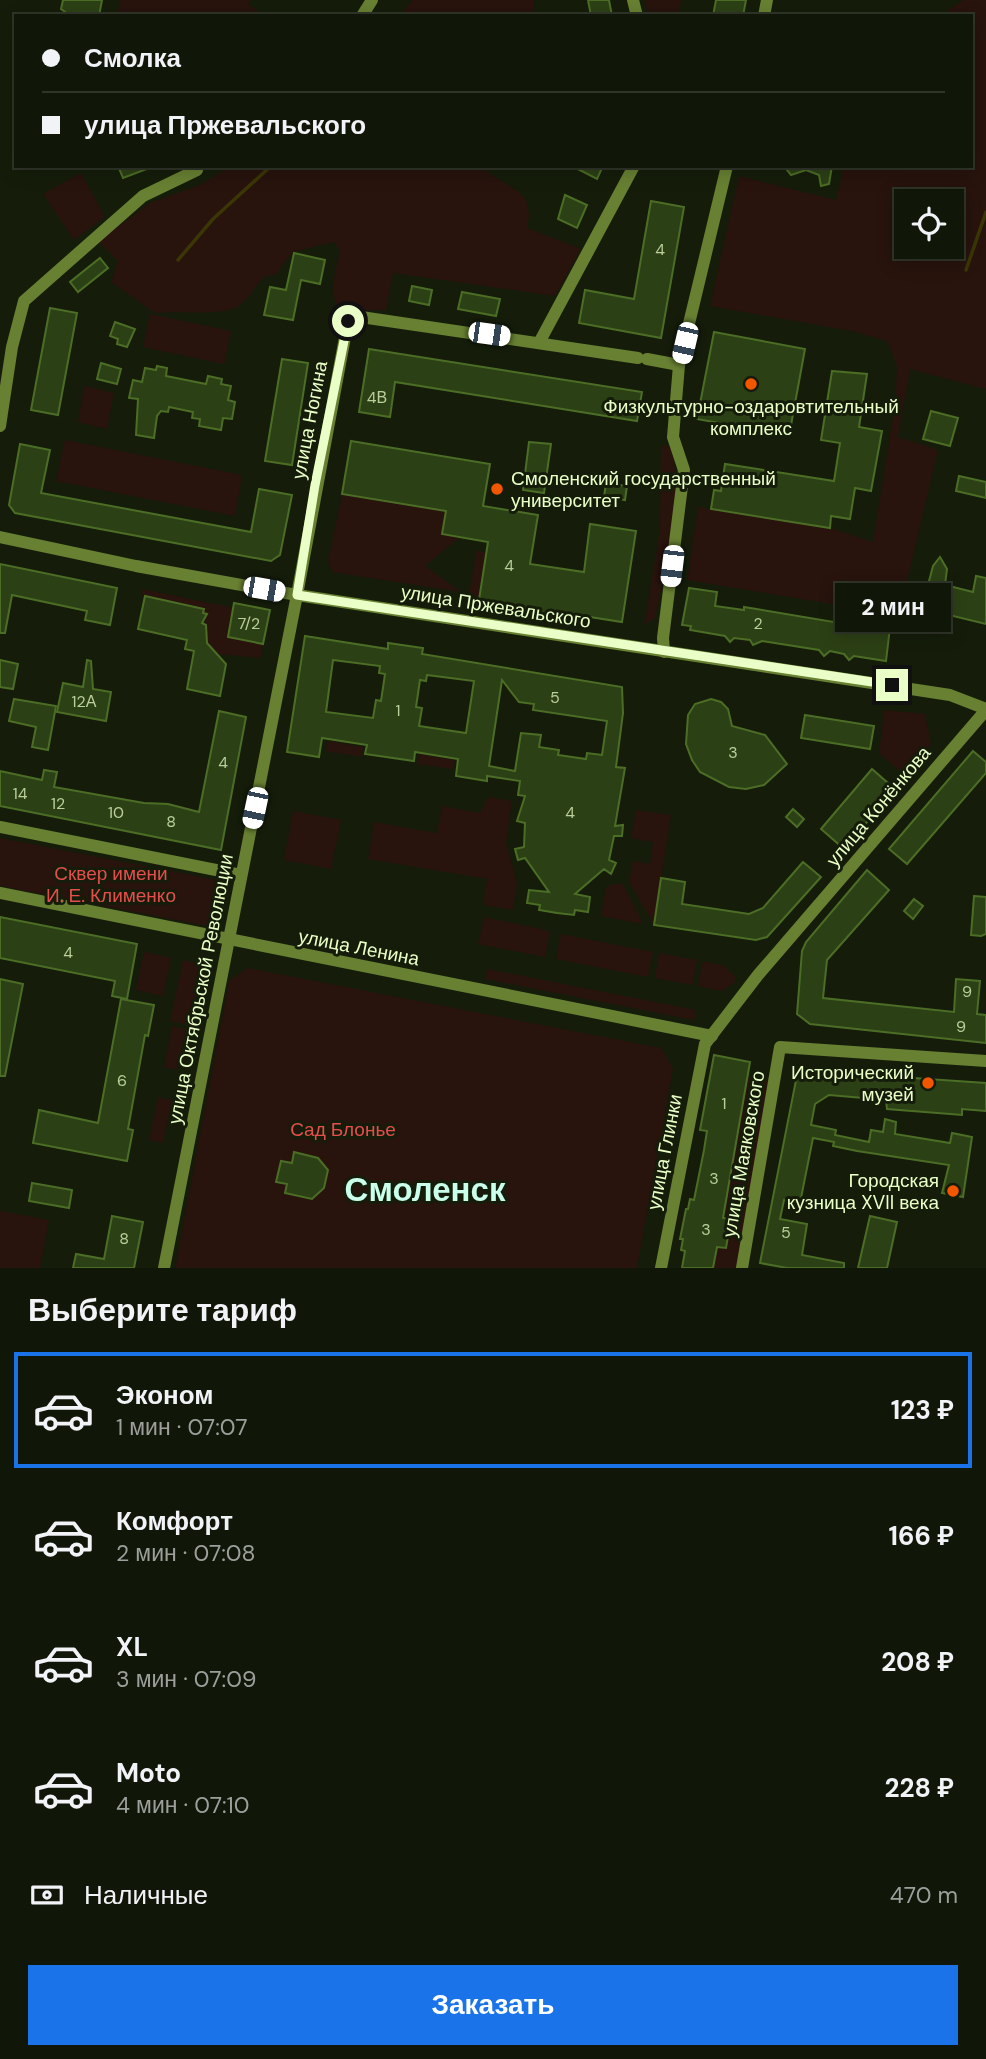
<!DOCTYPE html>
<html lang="ru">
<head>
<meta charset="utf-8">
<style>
	body { margin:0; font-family:"DM Sans",sans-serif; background:#191f12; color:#f1f3f6; height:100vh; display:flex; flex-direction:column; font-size:26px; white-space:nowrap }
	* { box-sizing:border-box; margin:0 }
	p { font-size:23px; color:#9c9f9c }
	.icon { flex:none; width:38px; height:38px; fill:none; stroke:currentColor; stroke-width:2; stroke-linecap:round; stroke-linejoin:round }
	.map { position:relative; height:1268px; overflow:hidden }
	.panel { display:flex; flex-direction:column; background:#101608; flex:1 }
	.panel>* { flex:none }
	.guide { position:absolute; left:14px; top:14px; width:959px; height:154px; border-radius:0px; box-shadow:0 4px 18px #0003,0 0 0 2px #303529; display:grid; align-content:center; height:154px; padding:0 28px; background:#101608 }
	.controls { position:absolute; left:894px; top:189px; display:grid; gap:14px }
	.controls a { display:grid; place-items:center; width:70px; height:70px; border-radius:0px; background:#101608; box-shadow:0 4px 18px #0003,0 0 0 2px #303529; font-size:35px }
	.end { position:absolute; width:32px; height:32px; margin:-16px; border:9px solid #eaffc7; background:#111; box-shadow:0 0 0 4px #111 }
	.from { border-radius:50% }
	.bubble { position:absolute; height:49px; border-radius:0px; background:#101608; box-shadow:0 4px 18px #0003,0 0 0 2px #303529; font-size:23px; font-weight:700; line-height:49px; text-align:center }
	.car { position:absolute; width:21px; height:42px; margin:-21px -10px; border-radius:9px; box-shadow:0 0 5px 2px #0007; background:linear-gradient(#fff 24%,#345 0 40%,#fff 0 76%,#345 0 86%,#fff 0) }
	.guide b { display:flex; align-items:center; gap:24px; height:66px; font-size:26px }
	.guide b+b { border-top:2px solid #303529 }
	.guide i { width:18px; height:18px; background:#f1f3f6 }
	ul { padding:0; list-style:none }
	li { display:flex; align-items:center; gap:21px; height:116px; margin:0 14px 10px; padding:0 14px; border:4px solid transparent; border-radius:0px }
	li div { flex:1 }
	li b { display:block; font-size:26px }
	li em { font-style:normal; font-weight:700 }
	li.current { border-color:#1a73e8 }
	li>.icon { width:63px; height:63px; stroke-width:1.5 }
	h2 { padding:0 28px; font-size:32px; line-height:84px }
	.pay { display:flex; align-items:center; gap:18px; height:77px; padding:0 28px; font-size:26px }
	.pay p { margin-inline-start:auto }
	.action { display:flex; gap:14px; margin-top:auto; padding:14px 28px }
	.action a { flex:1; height:80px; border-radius:0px; background:#1a73e8; color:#fff; font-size:28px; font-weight:700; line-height:80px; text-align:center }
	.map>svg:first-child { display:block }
	.green { fill:#28130d; fill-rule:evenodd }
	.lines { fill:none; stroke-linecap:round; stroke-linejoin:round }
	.stream { stroke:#3b3605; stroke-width:3.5 }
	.building { fill:#2c4015; stroke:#4c6d25; stroke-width:2; fill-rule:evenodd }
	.street { stroke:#688032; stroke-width:12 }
	.route { stroke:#eaffc7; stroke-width:9 }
	.poi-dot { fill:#f25700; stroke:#151d0a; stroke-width:2.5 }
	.labels { text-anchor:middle; stroke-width:6; stroke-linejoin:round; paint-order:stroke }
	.number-label { font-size:16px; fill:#bacf9a }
	.poi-label { font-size:19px; fill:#eaffc7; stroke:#151d0a; text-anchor:end }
	.street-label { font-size:19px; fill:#eaffc7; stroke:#151d0a }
	.park-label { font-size:19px; fill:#e64d4b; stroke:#151d0a }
	.town-label { font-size:33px; font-weight:bold; fill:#c9ffeb; stroke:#151d0a }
</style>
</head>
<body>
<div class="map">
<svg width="986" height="1268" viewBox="0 0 986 1268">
	<rect width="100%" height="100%" fill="#151d0a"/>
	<g class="green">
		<path d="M120,0H250L248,4L265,16H117Z"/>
		<path d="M412,0H534V16H409L403,12Z"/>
		<path d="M645,0H681L679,16H648Z"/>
		<path d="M963,0H986V389L910,369L898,437L938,450L899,615L687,580L698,507L830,528L873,542L895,405L897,366L887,341L852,331L710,306L739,176L836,200L844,166H971V16H946L948,10ZM952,201V247H906V201Z"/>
		<path d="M230,166H478L519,192L526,200L529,215L527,228L581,249L555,296L393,273L386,310L339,311C329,291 335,273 340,251L334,242L293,252L275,275L265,276C257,284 248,299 239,306C220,317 177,310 155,313L111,282L118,261L98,241L150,203L202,184Z"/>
		<path d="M81,173L105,217L74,240L43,194Z"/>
		<path d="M150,314L231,331L224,364L143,347Z"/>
		<path d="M84,386L114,393L107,429L78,422Z"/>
		<path d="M65,440L242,475L235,516L56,481Z"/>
		<path d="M661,445L671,447C685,502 666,563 655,618L644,625L660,531Z"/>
		<path d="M342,494L446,511L442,534L460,537L425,566L461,592L332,572L328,561Z"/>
		<path d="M476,551L486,552L479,597L469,595Z"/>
		<path d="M142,589L234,608L228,637L263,644L261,658L217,654C205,644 202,627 207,614L203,613L204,609L141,595Z"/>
		<path d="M884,710L925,714L931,745L904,775L879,753Z"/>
		<path d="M328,741L363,747L362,757L326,751Z"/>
		<path d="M419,754L455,760L453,769L417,764Z"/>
		<path d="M488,797L512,801L506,842L517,883L513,910L483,905L487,879L368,859L374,822L437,833L442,806L480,813Z"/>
		<path d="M636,810L671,815L654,925L629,882L633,861L650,864L653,842L631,838Z"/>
		<path d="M293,811L341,820L331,869L284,860Z"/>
		<path d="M0,838L222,881L213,927L0,886Z"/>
		<path d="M613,884H623L643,924L601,916L606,888Z"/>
		<path d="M484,917L550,931L545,957L478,944Z"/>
		<path d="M561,934L653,952L648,977L556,959Z"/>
		<path d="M144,952L171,958L163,996L136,990Z"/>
		<path d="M659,953L697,960L693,985L655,978Z"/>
		<path d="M183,960L202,964L189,1025L170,1021Z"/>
		<path d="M703,961L724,966L736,977L734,983L722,991L698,986Z"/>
		<path d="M247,968L661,1048L673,1069L637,1268H175L229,981Z"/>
		<path d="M487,969L696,1010L694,1020L485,979Z"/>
		<path d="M172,1026L186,1029L177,1070L164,1067Z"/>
		<path d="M747,1077L771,1081L737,1268H713L717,1247L726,1248L731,1220L722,1218Z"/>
		<path d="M158,1097L172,1100L163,1143L149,1140Z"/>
		<path d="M0,1211L49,1220L40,1268H0Z"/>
	</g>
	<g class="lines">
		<g class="stream">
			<path d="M178,260L213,219L271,166"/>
			<path d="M966,270L986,212"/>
		</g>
	</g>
	<g class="building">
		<path d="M63,0H102L99,16H71L61,9Z"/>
		<path d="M588,0H609L612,16H591Z"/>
		<path d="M716,0H746L743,16H713Z"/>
		<path d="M118,166H152V167L123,178Z"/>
		<path d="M572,166H603L597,179Z"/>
		<path d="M784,166H832L829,184L821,186L819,175L806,170L791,175Z"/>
		<path d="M565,195L587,205L577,228L558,219Z"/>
		<path d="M651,201L684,207L661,338L579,323L585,290L634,299Z"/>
		<path d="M294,253L325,260L320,284L301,280L293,320L264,315L270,287L286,290Z"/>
		<path d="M100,258L108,268L78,292L70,282Z"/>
		<path d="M412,286L432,290L429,305L409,301Z"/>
		<path d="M462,292L500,299L496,316L458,309Z"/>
		<path d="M50,308L77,313L58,415L31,410Z"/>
		<path d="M115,322L135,329L127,347L117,344L118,339L110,336Z"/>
		<path d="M714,332L805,349L789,436L697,419Z"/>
		<path d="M369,349L642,392L637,421L395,382L390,417L359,412Z"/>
		<path d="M282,359L308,363L292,465L265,461Z"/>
		<path d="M101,363L121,369L117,384L97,379Z"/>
		<path d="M157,366L167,368L166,376L206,384L208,376L222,379L221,384L231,386L228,400L235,402L232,419L223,418L221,430L199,426L200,419L192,418L193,412L169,407L168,412L161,411L157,416L154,438L136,435L138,399L129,398L133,380L142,382L145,368L156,370Z"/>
		<path d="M832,371L867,374L859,427L882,431L871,491L855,488L850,519L831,516L830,528L711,509L714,490L721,491L725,464L834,481L840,443L821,440Z"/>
		<path d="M931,411L958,418L950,446L923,439Z"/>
		<path d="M351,441L490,464L483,506L538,515L530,564L584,572L590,524L636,531L622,622L577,615V620L542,616L529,612L530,608L479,600L488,542L442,534L446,511L342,494Z"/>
		<path d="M529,442L551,444L544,493L523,490Z"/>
		<path d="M20,444L50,450L41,493L251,532L259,489L292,495L280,555L271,561L15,513L9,505Z"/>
		<path d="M959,476L986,482V498L956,491Z"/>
		<path d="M606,483L627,486L625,500L604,497Z"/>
		<path d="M940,557L947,569L945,585L973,592L976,576L986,578V624L937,612L933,632L917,629L922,604L917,603L922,584L928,585L933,566Z"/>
		<path d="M0,564L117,588L110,625L85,620L87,611L12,595L5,633H0Z"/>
		<path d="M689,588L717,592L715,606L744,610V607L834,622V625L863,629L865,616L891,619L886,661L854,656L849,660L844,654L830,651L824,656L819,650L762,641L753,645L750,640L734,638L730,642L725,636L690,630L691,626L682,625Z"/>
		<path d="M145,596L204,609L203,613L207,614L202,623L206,625L207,643L226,664L220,696L187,689L194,651L185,649L187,640L138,629Z"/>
		<path d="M234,603L270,610L263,644L228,637Z"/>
		<path d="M305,636L388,649V643L423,648L422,654L622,687L623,713L616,767L625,768L615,826L623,825L622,836H614L609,860L616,863L611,874L604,869L575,894L590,897L588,912L575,910L574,915L557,913L539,910L540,905L527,903L529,890L549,892L525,858L518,860L515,849L524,847L525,823L517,821L525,796L518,795L520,781L487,776V781L456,776L458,759L415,752L414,761L365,754L367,745L322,738L319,757L287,752ZM333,660L380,666L379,673L385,674L381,701L376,700L373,718L326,712ZM427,675L474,681L466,733L419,726L422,708L416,707L420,680L426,681ZM502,680L519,702L534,704L533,710L607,721L602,755L587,753L586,759L558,755L559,750L539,747L541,735L521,733L515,771L489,766Z"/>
		<path d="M0,660L18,664L13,689L0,687Z"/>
		<path d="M87,660L91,661L93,689L111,692L106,721L57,712L63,683L83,687Z"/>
		<path d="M14,699L56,706L48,750L32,747L36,727L9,721Z"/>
		<path d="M711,699L721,702L728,709L732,726L765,735L787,764L764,785L746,789L729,787L700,772L692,760L686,744L688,715L695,704Z"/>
		<path d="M219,711L246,717L221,850L0,806V771L42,780L44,770L57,772L54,787L144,803L168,804L199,812Z"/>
		<path d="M805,715L874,726L870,749L801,738Z"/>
		<path d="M973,751L986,762V773L907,864L889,849Z"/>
		<path d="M872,769L895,789L844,849L821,829Z"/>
		<path d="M793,809L804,819L797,827L786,817Z"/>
		<path d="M803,862L821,877L767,937L756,940L654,925L661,878L685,882L682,904L749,914L763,908Z"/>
		<path d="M867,870L889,890L827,960L823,998L954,1012L956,979L980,981L977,1014L986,1015V1043L810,1024L797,1014L802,951L806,942Z"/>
		<path d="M974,896L986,897V934L981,936L971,935Z"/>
		<path d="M914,899L923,906L913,919L904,911Z"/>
		<path d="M0,917L137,944L127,999L112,996L115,981L0,958Z"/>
		<path d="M0,979L23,984L5,1076H0Z"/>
		<path d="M121,999L154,1005L148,1036L145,1035L128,1129L133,1130L127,1161L33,1143L39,1110L98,1123Z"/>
		<path d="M714,1055L750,1062L723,1218L731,1219L726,1248L717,1247L713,1268H682L685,1251L681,1250L683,1239H680L686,1209H688L690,1199L694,1200L704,1150L707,1131L700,1130Z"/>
		<path d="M798,1070L986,1083V1111L962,1109V1115L887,1109L886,1100L829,1095L815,1104L811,1125L836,1130L835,1135L869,1142L871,1130L883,1132L885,1119L896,1122L895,1134L950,1143L952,1133L972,1137L963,1197L942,1193L949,1165L857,1151L833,1146L834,1142L813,1138L800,1203L784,1200L780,1219L807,1224L802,1255L844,1263V1268H787L760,1263Z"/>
		<path d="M294,1152L318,1158L328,1170L324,1188L312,1199L285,1193L287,1184L276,1182L281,1161L292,1163Z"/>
		<path d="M32,1183L72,1190L69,1208L29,1201Z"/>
		<path d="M112,1216L143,1222L134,1268H73L76,1254L104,1259Z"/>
		<path d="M870,1216L897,1222L887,1268H858Z"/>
	</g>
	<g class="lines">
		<g class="street">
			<path d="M633,0L637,16"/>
			<path d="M362,16L372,0"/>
			<path d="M764,16L767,0"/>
			<path d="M540,341L634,166"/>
			<path d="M647,359L679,365"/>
			<path d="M0,426L12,347L24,301L143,196L197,170"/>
			<path d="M0,537L136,566L297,595L950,695L986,709"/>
			<path d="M664,652L663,638L684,470L673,437L679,365L727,166"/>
			<path d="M0,827L241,875"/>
			<path d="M0,893L712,1036"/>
			<path d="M164,1268L297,595L348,321L361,317L638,358"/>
			<path d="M661,1268L705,1044L758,975L986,710"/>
			<path d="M742,1268L780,1047L986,1061"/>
		</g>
	</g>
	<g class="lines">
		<path class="route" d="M348,321L315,485L297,595L892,685"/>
	</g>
	<g class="poi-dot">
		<circle cx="751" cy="384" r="7"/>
		<circle cx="497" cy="489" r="7"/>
		<circle cx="928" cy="1083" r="7"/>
		<circle cx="953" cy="1191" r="7"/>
	</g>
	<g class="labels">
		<g class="number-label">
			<text x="660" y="255">4</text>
			<text x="377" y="403">4В</text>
			<text x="509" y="571">4</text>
			<text x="249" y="629">7/2</text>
			<text x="758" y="629">2</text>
			<text x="555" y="703">5</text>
			<text x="84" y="707">12А</text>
			<text x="398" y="716">1</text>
			<text x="733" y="758">3</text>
			<text x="223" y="768">4</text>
			<text x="20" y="799">14</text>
			<text x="58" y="809">12</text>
			<text x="116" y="818">10</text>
			<text x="570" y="818">4</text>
			<text x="171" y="827">8</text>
			<text x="68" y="958">4</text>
			<text x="967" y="997">9</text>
			<text x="961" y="1032">9</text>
			<text x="122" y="1086">6</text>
			<text x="724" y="1109">1</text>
			<text x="714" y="1184">3</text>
			<text x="706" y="1235">3</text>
			<text x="786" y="1238">5</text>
			<text x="124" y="1244">8</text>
		</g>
		<g class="poi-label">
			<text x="751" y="413" text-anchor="middle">Физкультурно-оздаровтительный<tspan x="751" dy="22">комплекс</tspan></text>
			<text x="511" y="485" text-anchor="start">Смоленский государственный<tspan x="511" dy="22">университет</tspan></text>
			<text x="914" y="1079">Исторический<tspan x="914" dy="22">музей</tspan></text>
			<text x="939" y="1187">Городская<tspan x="939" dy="22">кузница XVII века</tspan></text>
		</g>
		<g class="street-label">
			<text transform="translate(309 420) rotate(-79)" y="7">улица Ногина</text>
			<text transform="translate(496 606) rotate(9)" y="7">улица Пржевальского</text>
			<text transform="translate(878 806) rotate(-50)" y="7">улица Конёнкова</text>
			<text transform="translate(359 947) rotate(11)" y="7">улица Ленина</text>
			<text transform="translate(200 989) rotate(-79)" y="7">улица Октябрьской Революции</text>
			<text transform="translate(664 1152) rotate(-79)" y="7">улица Глинки</text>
			<text transform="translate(743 1154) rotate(-80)" y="7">улица Маяковского</text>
		</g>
		<g class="park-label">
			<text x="111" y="880">Сквер имени<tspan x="111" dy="22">И. Е. Клименко</tspan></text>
			<text x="343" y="1136">Сад Блонье</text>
		</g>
		<g class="town-label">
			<text x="425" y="1201">Смоленск</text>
		</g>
	</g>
</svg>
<div class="controls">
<a><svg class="icon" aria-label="locate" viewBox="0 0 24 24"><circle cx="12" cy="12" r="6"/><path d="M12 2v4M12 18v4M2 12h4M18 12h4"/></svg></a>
</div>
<i class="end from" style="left:348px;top:321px"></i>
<i class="end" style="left:892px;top:685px"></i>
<div class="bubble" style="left:835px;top:583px;width:116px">2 мин</div>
<i class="car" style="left:489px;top:334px;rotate:98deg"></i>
<i class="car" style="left:685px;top:343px;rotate:193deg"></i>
<i class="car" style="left:672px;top:566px;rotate:187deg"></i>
<i class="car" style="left:264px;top:589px;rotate:100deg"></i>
<i class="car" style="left:255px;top:808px;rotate:192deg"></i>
<div class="guide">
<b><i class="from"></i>Смолка</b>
<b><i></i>улица Пржевальского</b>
</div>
</div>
<section class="panel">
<h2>Выберите тариф</h2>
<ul>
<li class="current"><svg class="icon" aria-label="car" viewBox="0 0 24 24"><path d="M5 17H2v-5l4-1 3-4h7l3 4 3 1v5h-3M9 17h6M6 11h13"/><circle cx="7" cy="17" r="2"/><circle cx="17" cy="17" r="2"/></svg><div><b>Эконом</b><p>1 мин · 07:07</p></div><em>123 ₽</em></li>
<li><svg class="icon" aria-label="car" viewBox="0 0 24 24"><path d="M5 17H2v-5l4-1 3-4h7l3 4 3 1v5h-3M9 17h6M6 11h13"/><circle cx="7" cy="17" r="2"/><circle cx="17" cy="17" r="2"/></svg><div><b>Комфорт</b><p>2 мин · 07:08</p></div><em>166 ₽</em></li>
<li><svg class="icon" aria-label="car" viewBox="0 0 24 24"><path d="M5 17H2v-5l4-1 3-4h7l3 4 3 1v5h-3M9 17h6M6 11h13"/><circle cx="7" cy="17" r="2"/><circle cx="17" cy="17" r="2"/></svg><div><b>XL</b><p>3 мин · 07:09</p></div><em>208 ₽</em></li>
<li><svg class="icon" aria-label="car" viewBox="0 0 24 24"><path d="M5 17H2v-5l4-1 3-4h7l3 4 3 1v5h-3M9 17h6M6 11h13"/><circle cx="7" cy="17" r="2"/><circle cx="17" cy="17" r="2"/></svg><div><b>Moto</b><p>4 мин · 07:10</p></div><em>228 ₽</em></li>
</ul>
<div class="pay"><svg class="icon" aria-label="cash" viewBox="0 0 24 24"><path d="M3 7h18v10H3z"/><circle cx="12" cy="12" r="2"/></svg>Наличные<p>470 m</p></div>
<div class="action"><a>Заказать</a></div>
</section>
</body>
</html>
